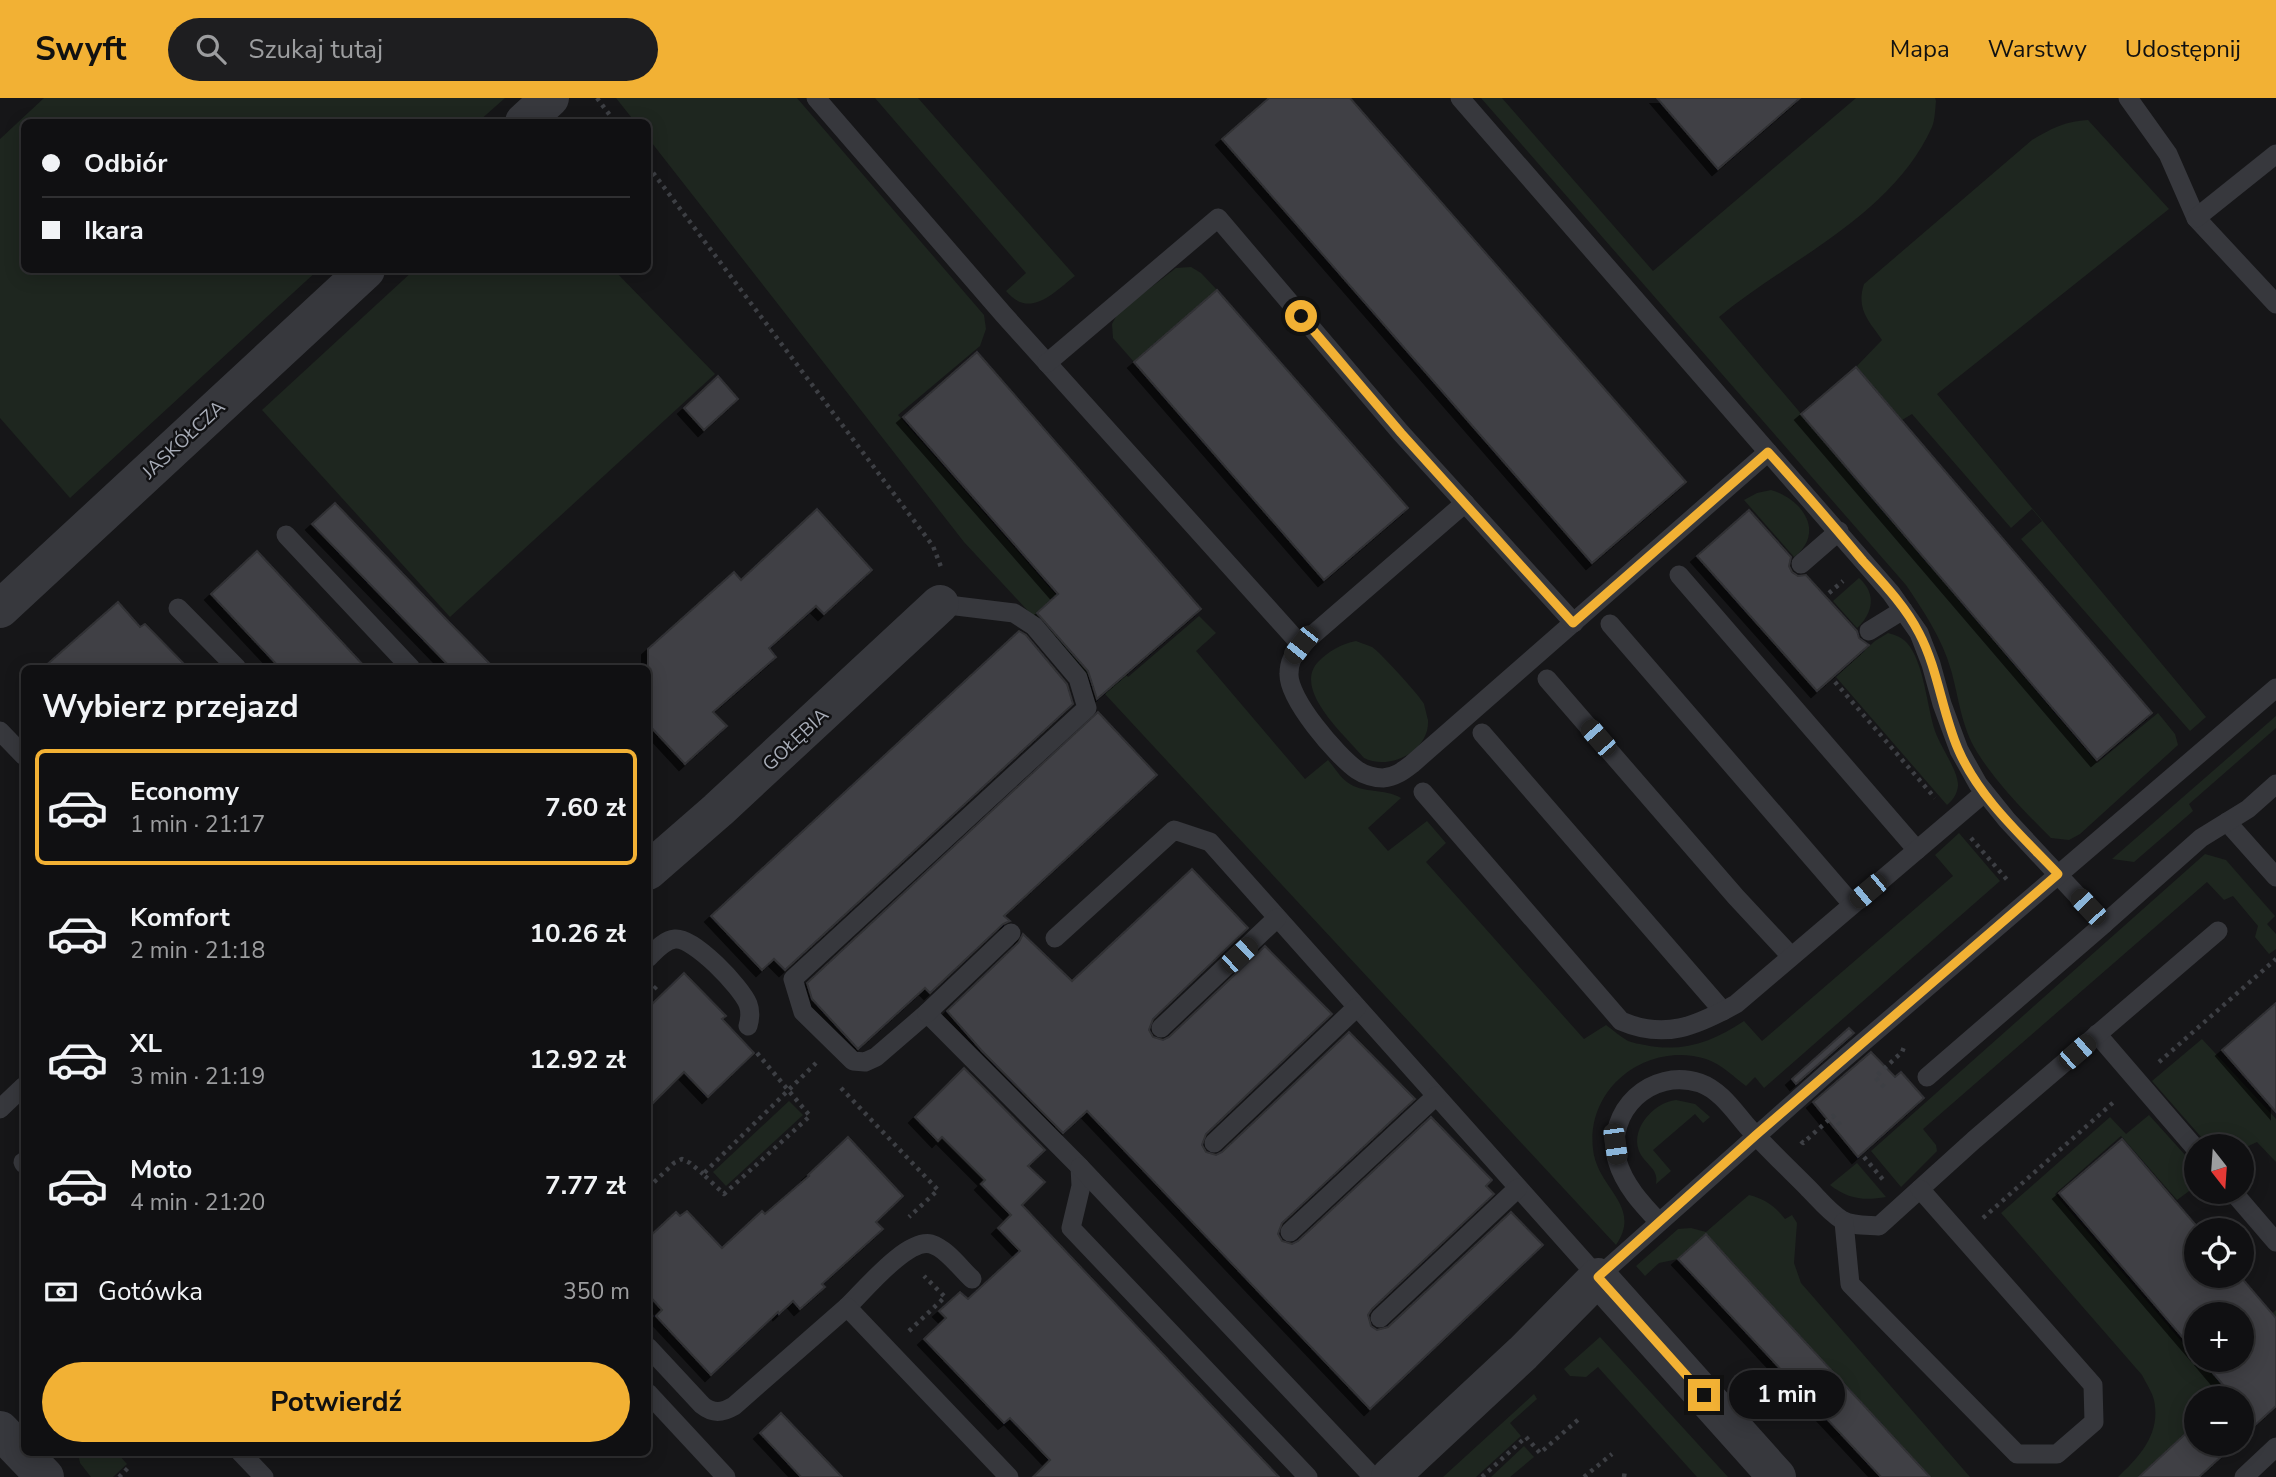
<!DOCTYPE html>
<html lang="pl">
<head>
<meta charset="utf-8">
<style>
	body { margin:0; font-family:"Nunito Sans",sans-serif; background:#1e1e20; color:#f1f3f6; height:100vh; display:flex; flex-direction:column; font-size:26px; white-space:nowrap }
	* { box-sizing:border-box; margin:0 }
	p { font-size:23px; color:#9c9d9f }
	.icon { flex:none; width:38px; height:38px; fill:none; stroke:currentColor; stroke-width:2; stroke-linecap:round; stroke-linejoin:round }
	.map { position:relative; flex:1; overflow:hidden }
	.drawer { position:absolute; left:21px; top:567px; width:630px; height:791px; display:flex; flex-direction:column; background:#101012; border-radius:10px; box-shadow:0 4px 18px #0003,0 0 0 2px #303032 }
	.drawer>* { flex:none }
	.top-card { position:absolute; left:21px; top:21px; width:630px; height:154px; border-radius:10px; box-shadow:0 4px 18px #0003,0 0 0 2px #303032; display:grid; align-content:center; height:154px; padding:0 21px; background:#101012 }
	.needle { width:46px; rotate:163deg }
	.tools { position:absolute; left:2184px; top:1036px; display:grid; gap:14px }
	.tools a { display:grid; place-items:center; width:70px; height:70px; border-radius:50%; background:#101012; box-shadow:0 4px 18px #0003,0 0 0 2px #303032; font-size:35px }
	.end { position:absolute; width:32px; height:32px; margin:-16px; border:9px solid #f2b134; background:#111; box-shadow:0 0 0 4px #111 }
	.from { border-radius:50% }
	.bubble { position:absolute; height:49px; border-radius:24px; background:#101012; box-shadow:0 4px 18px #0003,0 0 0 2px #303032; font-size:23px; font-weight:700; line-height:49px; text-align:center }
	.car { position:absolute; width:21px; height:42px; margin:-21px -10px; border-radius:9px; box-shadow:0 0 5px 2px #0007; background:linear-gradient(#222 24%,#8ab4d8 0 40%,#222 0 76%,#8ab4d8 0 86%,#222 0) }
	.top-card b { display:flex; align-items:center; gap:24px; height:66px; font-size:26px }
	.top-card b+b { border-top:2px solid #303032 }
	.top-card i { width:18px; height:18px; background:#f1f3f6 }
	ul { padding:0; list-style:none }
	li { display:flex; align-items:center; gap:21px; height:116px; margin:0 14px 10px; padding:0 7px; border:4px solid transparent; border-radius:10px }
	li div { flex:1 }
	li b { display:block; font-size:26px }
	li em { font-style:normal; font-weight:700 }
	li.on { border-color:#f2b134 }
	li>.icon { width:63px; height:63px; stroke-width:1.5 }
	h2 { padding:0 21px; font-size:32px; line-height:84px }
	.pay { display:flex; align-items:center; gap:18px; height:77px; padding:0 21px; font-size:26px }
	.pay p { margin-inline-start:auto }
	.button { display:flex; gap:14px; margin-top:auto; padding:14px 21px }
	.button a { flex:1; height:80px; border-radius:42px; background:#f2b134; color:#111; font-size:28px; font-weight:700; line-height:80px; text-align:center }
	header { display:flex; align-items:center; gap:42px; box-sizing:border-box; height:98px; padding:0 35px; background:#f2b134; color:#111 }
	header strong { font-size:33px }
	nav { display:flex; gap:38px; margin-inline-start:auto; font-size:24px }
	.search { width:490px; height:63px; background:#1e1e20; display:flex; align-items:center; gap:18px; box-sizing:border-box; padding:0 24px; border-radius:38px; color:#9c9d9f; font-size:26px }
	.map>svg:first-child { display:block }
	.green { fill:#1e261f }
	.building { fill:#404145; stroke:#303034; stroke-width:2; filter:url(#shadow) }
	.lines { fill:none; stroke-linecap:round; stroke-linejoin:round }
	.path { stroke:#3d3f44; stroke-width:4.5; stroke-dasharray:3.5 5; stroke-linecap:butt }
	.service { stroke:#37383d; stroke-width:19 }
	.minor { stroke:#37383d; stroke-width:38 }
	.route { stroke:#f2b134; stroke-width:9 }
	.labels { text-anchor:middle; stroke-width:5; stroke-linejoin:round; paint-order:stroke }
	.street-label { font-size:19px; fill:#a8adb8; stroke:#111113 }
</style>
</head>
<body>
<header>
<strong>Swyft</strong>
<div class="search"><svg class="icon" aria-label="search" viewBox="0 0 24 24"><circle cx="10" cy="10" r="6"/><path d="M15 15l6 6"/></svg>Szukaj tutaj</div>
<nav><a>Mapa</a><a>Warstwy</a><a>Udostępnij</a></nav>
</header>
<div class="map">
<svg width="2276" height="1379" viewBox="0 0 2276 1379">
	<defs>
		<filter id="shadow"><feDropShadow dx="-6" dy="6" stdDeviation="0" flood-color="#0009"/></filter>
	</defs>
	<rect width="100%" height="100%" fill="#161618"/>
	<g class="green">
		<path d="M44,0H505L478,24H24V172H318L70,400L0,320V41Z"/>
		<path d="M616,0H797L984,217L986,231L980,248L898,317L1128,579L1199,518L1216,535L1196,553L1305,681L1328,662C1334,669 1340,679 1347,684C1362,696 1385,690 1401,700L1368,730L1388,753L1427,723L1446,745L1426,764L1584,941L1606,927C1613,932 1621,939 1628,943C1633,945 1640,946 1645,947C1682,955 1713,944 1744,923L1762,943L1953,778L1935,757L1959,735L2000,783L1764,990L1755,979L1746,988C1734,979 1721,966 1706,961C1648,943 1586,989 1593,1051C1597,1091 1643,1107 1616,1147L964,444L648,40V24H635Z"/>
		<path d="M875,0H918L1075,178C1054,194 1030,222 1006,193L1026,175Z"/>
		<path d="M1481,0H1502L1653,173L1856,0H1935L1936,3C1935,12 1935,22 1932,29C1892,118 1789,161 1719,219L2097,665L2158,615L2175,636L2178,647L2080,736L2069,742L2051,740C2025,714 1997,686 1977,654C1961,628 1959,600 1951,572C1942,540 1924,514 1906,487Z"/>
		<path d="M2088,22L2169,111L1937,296L2206,619L2190,633L2021,441L2042,423L2032,411L2011,430L1912,316L1902,322L1856,269L1882,242C1868,222 1856,211 1864,186L2032,42C2050,31 2066,23 2088,22Z"/>
		<path d="M1191,169L1201,175L1217,192L1134,264L1113,240L1112,226L1118,215L1176,170Z"/>
		<path d="M414,172H614L715,276L450,519L262,312Z"/>
		<path d="M1771,392C1802,401 1826,434 1794,459L1744,402L1757,395Z"/>
		<path d="M1859,480C1877,496 1873,515 1857,530L1833,503Z"/>
		<path d="M1888,535C1895,537 1902,539 1907,545C1924,564 1927,609 1935,633C1940,648 1959,674 1958,688C1957,696 1953,702 1947,707L1836,579L1875,543Z"/>
		<path d="M1356,543C1361,545 1367,547 1372,549C1379,553 1420,598 1424,606C1425,610 1427,618 1428,622C1430,653 1389,673 1364,660C1346,638 1292,592 1318,564C1329,553 1341,546 1356,543Z"/>
		<path d="M2276,618V630L2189,706L2193,713L2134,764L2112,761Z"/>
		<path d="M2205,756L2226,762L2275,818L2267,826L2276,836V851L2269,856L2255,839L2258,828L2233,798L2224,802L2207,784L1923,1031L1936,1047L1937,1053L1901,1089L1871,1053Z"/>
		<path d="M2202,941L2276,1021V1064L2257,1044L2242,1051V1048H2209L2152,983Z"/>
		<path d="M1676,1002L1695,1006L1710,1019L1703,1025L1695,1016L1653,1052L1671,1073L1656,1086C1659,1072 1647,1067 1641,1057C1627,1033 1654,1004 1676,1002Z"/>
		<path d="M789,1003L803,1017L726,1088L713,1074Z"/>
		<path d="M2149,1017L2196,1069V1088L2177,1102L2121,1038L2055,1096L2206,1272L2219,1262H2242V1242L2276,1212V1252L2224,1300H2196V1326L2139,1379H2118C2140,1358 2161,1336 2154,1302C2152,1294 2146,1285 2142,1277L2001,1115L2110,1019L2126,1036Z"/>
		<path d="M1857,1065L1886,1099C1864,1103 1848,1101 1830,1087Z"/>
		<path d="M1749,1097C1765,1101 1775,1108 1785,1121L1792,1117L1797,1125L1794,1165L1801,1185L1970,1379H1930L1706,1137L1678,1161L1659,1165L1645,1178L1636,1168L1678,1131L1691,1130L1706,1134Z"/>
		<path d="M1600,1239L1728,1379H1697L1598,1269L1586,1279L1570,1278L1564,1271Z"/>
		<path d="M1534,1296L1537,1301L1510,1325L1521,1338L1476,1379H1443Z"/>
		<path d="M1524,1348L1534,1359L1510,1379H1491Z"/>
		<path d="M78,1355H117L127,1366L113,1379H91L80,1365Z"/>
	</g>
	<g class="building">
		<path d="M1269,0H1350L1686,384L1592,465L1222,41Z"/>
		<path d="M1657,0H1800L1718,71Z"/>
		<path d="M1217,192L1408,410L1324,482L1134,264Z"/>
		<path d="M977,254L1201,511L1097,601L1088,573L1037,515L1058,496L903,319Z"/>
		<path d="M1856,269L2152,615L2097,662L1801,316Z"/>
		<path d="M718,278L738,301L704,332L684,310Z"/>
		<path d="M335,405L446,521L494,570H451L312,426Z"/>
		<path d="M817,411L872,472L824,516L816,508L769,550L776,559L713,614L727,628L685,666L648,626V551L734,474L741,482Z"/>
		<path d="M1749,412L1791,459L1789,468L1792,474L1798,478L1806,477L1857,533L1859,540L1869,547L1817,593L1697,458Z"/>
		<path d="M257,453L366,570H280L211,496Z"/>
		<path d="M118,504L140,529L145,526L188,570H43Z"/>
		<path d="M1019,533L1026,537L1067,586L1073,606L785,872L774,861L762,872L711,818Z"/>
		<path d="M1098,614L1157,677L1004,818L1010,823L1003,826L930,895L925,890L858,951L812,901L807,885Z"/>
		<path d="M1192,771L1248,830L1153,921L1149,932L1153,939L1163,942L1169,939L1265,848L1332,916L1206,1036L1202,1047L1206,1054L1216,1057L1222,1054L1349,934L1415,1001L1282,1125L1278,1136L1282,1143L1292,1146L1298,1143L1431,1019L1492,1082L1486,1088L1494,1096L1372,1211L1368,1217L1371,1228L1377,1232L1388,1229L1511,1114L1543,1147L1370,1311L1087,1013L1063,1035L982,953L947,913L1019,844L1023,836L1072,883Z"/>
		<path d="M684,875L726,918L722,921L754,955L708,999L684,974L648,1010V910Z"/>
		<path d="M2276,905V1014L2222,952Z"/>
		<path d="M1849,930L1854,935L1796,986L1792,981Z"/>
		<path d="M1871,954L1895,979L1901,974L1924,1000L1858,1059L1813,1004Z"/>
		<path d="M964,970L1045,1052L1028,1068L1045,1084L1022,1107L1279,1379H1033L1050,1362L1010,1320L1004,1325L924,1241L946,1220L939,1213L960,1194L968,1201L1020,1153L998,1130L1011,1117L981,1086L985,1082L942,1039L938,1043L915,1019Z"/>
		<path d="M848,1039L903,1098L876,1124L883,1131L822,1186L825,1189L800,1211L793,1203L779,1216L778,1214L711,1277L656,1218L662,1212L648,1196V1140L676,1114L680,1118L687,1113L722,1150L762,1113L765,1116L809,1078L808,1077Z"/>
		<path d="M2122,1041L2200,1132H2196V1178H2240L2276,1220V1308L2242,1339V1300H2224L2230,1295L2202,1262H2242V1216H2196V1255L2059,1095Z"/>
		<path d="M1706,1136L1732,1165L1930,1379H1881L1678,1161Z"/>
		<path d="M781,1315L842,1379H801L760,1335Z"/>
		<path d="M2196,1326V1346H2235L2199,1379H2139Z"/>
	</g>
	<g class="lines">
		<g class="path">
			<path d="M597,0L615,24"/>
			<path d="M648,68L933,448L941,469"/>
			<path d="M1829,495L1843,483"/>
			<path d="M1835,584L1935,700"/>
			<path d="M1971,740L2009,784"/>
			<path d="M648,897L657,888"/>
			<path d="M757,955L810,1018L724,1096L703,1076L816,965"/>
			<path d="M2159,964L2276,861"/>
			<path d="M1884,989L1875,979L1902,954L1904,949"/>
			<path d="M841,990L938,1092L909,1119"/>
			<path d="M1801,1043L1803,1045L1833,1018L1841,1028"/>
			<path d="M1864,1059L1885,1084"/>
			<path d="M648,1090L674,1065L682,1061L690,1065L703,1076"/>
			<path d="M1983,1120L2116,1002"/>
			<path d="M909,1233L945,1199L924,1178"/>
			<path d="M119,1379L130,1368"/>
			<path d="M1482,1379L1526,1339L1540,1355L1580,1320"/>
			<path d="M1584,1379L1612,1356"/>
			<path d="M1624,1379L1625,1372"/>
		</g>
		<g class="service">
			<path d="M816,0L1004,217L1301,547C1294,556 1289,563 1289,576C1288,601 1337,658 1357,672C1364,677 1375,680 1383,680C1395,679 1403,673 1412,666L1768,354L1891,495L1919,535L1931,566L1942,606L1959,652L1978,686L2007,722L2104,826L1927,979"/>
			<path d="M1460,0L1768,354"/>
			<path d="M2128,0L2168,56L2196,120L2276,206"/>
			<path d="M2196,120L2276,56"/>
			<path d="M1047,265L1218,120L1401,335L1574,525"/>
			<path d="M286,437L411,570"/>
			<path d="M1801,466L1839,433"/>
			<path d="M1679,477L1917,752"/>
			<path d="M940,506L1014,515L1034,528L1078,580L1087,610L793,881L803,914L853,963L865,964L876,959L927,915L1080,1069L1081,1088L1071,1130L1308,1379"/>
			<path d="M178,510L237,570"/>
			<path d="M1610,526L1852,806"/>
			<path d="M1869,533L1903,512"/>
			<path d="M1301,547L1465,405"/>
			<path d="M1547,581L1736,799L1791,858"/>
			<path d="M0,633L24,658"/>
			<path d="M1482,635L1723,913"/>
			<path d="M1423,694L1621,923C1665,942 1696,928 1736,906L1984,695"/>
			<path d="M2227,724L2276,779"/>
			<path d="M2104,826L2201,740L2248,711L2276,686"/>
			<path d="M1055,840L1174,732L1210,744L1598,1179L1826,976L2276,590"/>
			<path d="M648,860C655,853 664,842 675,841C694,839 741,889 748,906C751,914 750,921 748,928"/>
			<path d="M927,915L1011,835"/>
			<path d="M1161,930L1277,820"/>
			<path d="M2097,936L2196,1051"/>
			<path d="M0,1011L24,988"/>
			<path d="M1214,1045L1357,909"/>
			<path d="M23,1064L24,1066"/>
			<path d="M1080,1069L1373,1379"/>
			<path d="M2233,1094L2276,1144"/>
			<path d="M1659,1124C1642,1106 1624,1087 1617,1062C1605,1013 1651,969 1700,985C1720,992 1734,1013 1747,1028C1766,1049 1787,1069 1807,1089C1818,1100 1829,1114 1842,1122C1851,1128 1868,1127 1879,1128L1974,1042L2218,833"/>
			<path d="M1844,1124L1850,1186L2017,1356H2057L2094,1324L2093,1287L1920,1091"/>
			<path d="M1290,1134L1436,998"/>
			<path d="M847,1209C864,1193 907,1140 931,1146C947,1151 960,1170 972,1181"/>
			<path d="M1380,1220L1518,1090"/>
			<path d="M648,1249L702,1307C713,1316 722,1315 734,1308L847,1209L1009,1379"/>
			<path d="M648,1295L726,1379"/>
			<path d="M240,1354L264,1379"/>
			<path d="M2244,1379L2276,1349"/>
		</g>
		<g class="minor">
			<path d="M524,24L550,0"/>
			<path d="M0,511L366,172"/>
			<path d="M648,773L718,712L940,506"/>
			<path d="M0,1332L45,1379"/>
			<path d="M1390,1379L1523,1255L1598,1179L1777,1379"/>
		</g>
	</g>
	<g class="lines">
		<path class="route" d="M1301,218L1401,335L1573,525L1768,354C1801,390 1832,426 1863,463C1883,485 1905,508 1919,535C1938,571 1942,614 1958,651C1979,700 2022,738 2058,776L1756,1037L1598,1179L1704,1297"/>
	</g>
	<g class="labels">
		<g class="street-label">
			<text transform="translate(183 341) rotate(-43)" y="7">JASKÓŁCZA</text>
			<text transform="translate(795 641) rotate(-43)" y="7">GOŁĘBIA</text>
		</g>
	</g>
</svg>
<div class="tools">
<a><svg class="needle" viewBox="-14 -14 28 28"><path d="M0-13l5 13h-10z" fill="#e53935"/><path d="M0 13l5-13h-10z" fill="#9c9d9f"/></svg></a>
<a><svg class="icon" aria-label="locate" viewBox="0 0 24 24"><circle cx="12" cy="12" r="6"/><path d="M12 2v4M12 18v4M2 12h4M18 12h4"/></svg></a>
<a>+</a>
<a>−</a>
</div>
<i class="end from" style="left:1301px;top:218px"></i>
<i class="end" style="left:1704px;top:1297px"></i>
<div class="bubble" style="left:1729px;top:1272px;width:116px">1 min</div>
<i class="car" style="left:1301px;top:547px;rotate:218deg"></i>
<i class="car" style="left:1598px;top:640px;rotate:319deg"></i>
<i class="car" style="left:1868px;top:793px;rotate:230deg"></i>
<i class="car" style="left:2088px;top:809px;rotate:317deg"></i>
<i class="car" style="left:1239px;top:857px;rotate:47deg"></i>
<i class="car" style="left:2077px;top:954px;rotate:49deg"></i>
<i class="car" style="left:1615px;top:1046px;rotate:172deg"></i>
<div class="top-card">
<b><i class="from"></i>Odbiór</b>
<b><i></i>Ikara</b>
</div>
<section class="drawer">
<h2>Wybierz przejazd</h2>
<ul>
<li class="on"><svg class="icon" aria-label="car" viewBox="0 0 24 24"><path d="M5 17H2v-5l4-1 3-4h7l3 4 3 1v5h-3M9 17h6M6 11h13"/><circle cx="7" cy="17" r="2"/><circle cx="17" cy="17" r="2"/></svg><div><b>Economy</b><p>1 min · 21:17</p></div><em>7.60 zł</em></li>
<li><svg class="icon" aria-label="car" viewBox="0 0 24 24"><path d="M5 17H2v-5l4-1 3-4h7l3 4 3 1v5h-3M9 17h6M6 11h13"/><circle cx="7" cy="17" r="2"/><circle cx="17" cy="17" r="2"/></svg><div><b>Komfort</b><p>2 min · 21:18</p></div><em>10.26 zł</em></li>
<li><svg class="icon" aria-label="car" viewBox="0 0 24 24"><path d="M5 17H2v-5l4-1 3-4h7l3 4 3 1v5h-3M9 17h6M6 11h13"/><circle cx="7" cy="17" r="2"/><circle cx="17" cy="17" r="2"/></svg><div><b>XL</b><p>3 min · 21:19</p></div><em>12.92 zł</em></li>
<li><svg class="icon" aria-label="car" viewBox="0 0 24 24"><path d="M5 17H2v-5l4-1 3-4h7l3 4 3 1v5h-3M9 17h6M6 11h13"/><circle cx="7" cy="17" r="2"/><circle cx="17" cy="17" r="2"/></svg><div><b>Moto</b><p>4 min · 21:20</p></div><em>7.77 zł</em></li>
</ul>
<div class="pay"><svg class="icon" aria-label="cash" viewBox="0 0 24 24"><path d="M3 7h18v10H3z"/><circle cx="12" cy="12" r="2"/></svg>Gotówka<p>350 m</p></div>
<div class="button"><a>Potwierdź</a></div>
</section>
</div>
</body>
</html>
